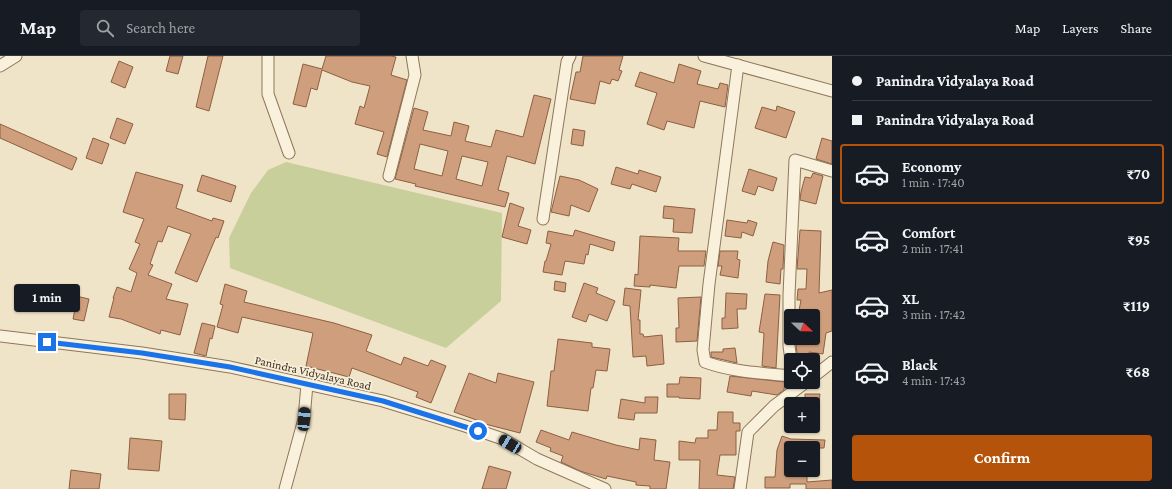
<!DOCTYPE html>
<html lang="en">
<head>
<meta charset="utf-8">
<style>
	body { margin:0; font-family:"Crimson Pro",serif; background:#242831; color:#f1f3f6; height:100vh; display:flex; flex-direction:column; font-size:15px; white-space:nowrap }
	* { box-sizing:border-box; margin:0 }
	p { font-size:13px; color:#9ea1a6 }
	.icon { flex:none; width:22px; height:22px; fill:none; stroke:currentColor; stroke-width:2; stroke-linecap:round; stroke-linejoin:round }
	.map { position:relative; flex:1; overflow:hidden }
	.drawer { display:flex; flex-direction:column; background:#171b24; width:340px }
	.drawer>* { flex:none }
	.guide { display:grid; align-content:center; height:88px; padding:0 20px; background:#171b24 }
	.needle { width:26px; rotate:112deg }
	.fabs { position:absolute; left:784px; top:253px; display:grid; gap:8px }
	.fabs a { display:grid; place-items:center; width:36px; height:36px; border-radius:4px; background:#171b24; box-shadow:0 1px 3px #0004; font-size:20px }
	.end { position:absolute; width:18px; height:18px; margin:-9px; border:5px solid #1a73e8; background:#fff; box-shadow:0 0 0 2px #fff }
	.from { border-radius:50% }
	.bubble { position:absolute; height:28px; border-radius:4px; background:#171b24; box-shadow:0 1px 3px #0004; font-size:13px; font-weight:700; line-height:28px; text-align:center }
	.car { position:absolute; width:12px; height:24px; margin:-12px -6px; border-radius:5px; box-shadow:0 0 3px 1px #0007; background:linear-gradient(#222 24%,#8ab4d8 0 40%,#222 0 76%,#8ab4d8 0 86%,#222 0) }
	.guide b { display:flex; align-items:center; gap:14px; height:38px; font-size:15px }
	.guide b+b { border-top:1px solid #363941 }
	.guide i { width:10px; height:10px; background:#f1f3f6 }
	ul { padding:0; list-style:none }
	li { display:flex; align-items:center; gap:12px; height:60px; margin:0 8px 6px; padding:0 12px; border:2px solid transparent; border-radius:4px }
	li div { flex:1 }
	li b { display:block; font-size:15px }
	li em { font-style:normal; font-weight:700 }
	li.current { border-color:#b45309 }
	li>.icon { width:36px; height:36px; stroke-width:1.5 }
	.button { display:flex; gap:8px; margin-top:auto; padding:8px 20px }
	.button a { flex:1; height:46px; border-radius:4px; background:#b45309; color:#fff; font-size:16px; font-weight:700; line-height:46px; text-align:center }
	header { display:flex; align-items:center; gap:24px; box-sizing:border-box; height:56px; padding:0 20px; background:#171b24; border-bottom:1px solid #363941 }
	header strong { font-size:19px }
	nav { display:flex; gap:22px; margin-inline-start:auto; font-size:14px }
	.search { width:280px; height:36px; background:#242831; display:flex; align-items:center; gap:10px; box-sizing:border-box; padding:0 14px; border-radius:4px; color:#9ea1a6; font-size:15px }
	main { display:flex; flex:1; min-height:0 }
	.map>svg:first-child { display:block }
	.green { fill:#c9cf9b }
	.building { fill:#cf9f7d; stroke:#8d5f41; fill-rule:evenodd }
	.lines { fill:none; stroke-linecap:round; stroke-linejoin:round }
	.minor-casing { stroke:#8d765c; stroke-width:13 }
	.minor { stroke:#faf1dc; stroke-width:11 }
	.route { stroke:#1a73e8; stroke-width:5 }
	.labels { text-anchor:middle; stroke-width:3.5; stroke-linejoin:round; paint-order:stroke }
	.street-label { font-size:12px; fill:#3d2e20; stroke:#f7eed8 }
</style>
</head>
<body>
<header>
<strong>Map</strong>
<div class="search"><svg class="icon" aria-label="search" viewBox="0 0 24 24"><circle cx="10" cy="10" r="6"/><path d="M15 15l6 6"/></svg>Search here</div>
<nav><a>Map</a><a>Layers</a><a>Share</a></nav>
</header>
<main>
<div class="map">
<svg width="832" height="433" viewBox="0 0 832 433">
	<rect width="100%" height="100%" fill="#f0e4c8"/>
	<path class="green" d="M286,106L502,157L501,245L446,292L230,212L229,182L251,137L268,114Z"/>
	<g class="building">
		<path d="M170,0H183L178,18L166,15Z"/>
		<path d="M208,0H223L209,55L196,51Z"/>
		<path d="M326,0H391L396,1L391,19L407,24L387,101L377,98L384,76L355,68L360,50L364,52L370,30L352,26L322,14L317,34L311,32L306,51L293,48L303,8L322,13Z"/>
		<path d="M583,0H623L619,14L622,15L618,25L612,23L610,28L600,25L595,48L570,43L576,16H580Z"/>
		<path d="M119,5L133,11L125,32L111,26Z"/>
		<path d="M679,8L701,15L697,28L718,33L720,27L728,29L725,51L700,45L694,72L667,65L664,74L647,68L657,37L635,30L640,16L674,27Z"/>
		<path d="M534,39L551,43L535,108L507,100L498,134L509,137L505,151L415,130L416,128L395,123L414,52L428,56L423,74L451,80L454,66L469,70L465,85L491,91L496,74L523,81ZM420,88L448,95L442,120L414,113ZM462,100L488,106L482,130L456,123Z"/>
		<path d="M777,50L795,56L786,82L755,72L762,51L776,55Z"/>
		<path d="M117,62L133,68L125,88L110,82Z"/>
		<path d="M0,68L77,102L72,114L0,82Z"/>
		<path d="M573,73L585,75L583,90L571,88Z"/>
		<path d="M93,82L109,88L102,108L86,102Z"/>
		<path d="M822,82L832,85V108L816,103Z"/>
		<path d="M616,111L638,118L639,114L661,121L656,136L632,128L630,133L611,128Z"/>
		<path d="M749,113L777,122L773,135L758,130L755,139L742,135Z"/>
		<path d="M136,116L183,129L176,152L212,165L213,162L224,165L218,182L216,181L197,226L175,217L191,178L168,170L162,186L158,185L150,208L153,209L148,219L172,228L166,243L188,248L180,279L161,274L160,278L121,263L109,261L114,242H113L117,231L131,236L137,217L129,213L140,188L135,186L144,163L123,156Z"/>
		<path d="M813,117L823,120L816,148L800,144L801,136L805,121L811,122Z"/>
		<path d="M202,119L236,130L231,146L197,135Z"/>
		<path d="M560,120L579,124L598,133L589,156L571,149L569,160L551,156Z"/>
		<path d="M510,147L524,152L518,170L531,174L527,188L502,181Z"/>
		<path d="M664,150L695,153L692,177L673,176L674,163L663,162Z"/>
		<path d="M727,164L747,167L748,164L757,167L753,180L742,176L741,182L725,180Z"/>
		<path d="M575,174L615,186L613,195L590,188L588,199L586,198L584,208L565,205L562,219L543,216L545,205H546L551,188L546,187L548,175L573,180Z"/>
		<path d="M800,174L821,175L819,237L832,234V275L826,277L823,298L809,296L811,304H798L796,290V282H813V260H798L801,244H797L798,233H806L807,213H797Z"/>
		<path d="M640,180L679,182L678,195H706L704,210H679L676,232L650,229V231L634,230L635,218L638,219Z"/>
		<path d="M773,186L784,189L783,213H781L780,228L766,226L768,205Z"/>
		<path d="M720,195H738L737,203L740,204L738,222L720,219L722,210H718Z"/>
		<path d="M555,225L566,227L565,236L554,234Z"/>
		<path d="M584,227L598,232L596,237L615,245L607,265L589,258L586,266L572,261Z"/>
		<path d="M225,228L247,235L244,246L334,267L372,279L366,295L401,309L404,301L428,310L431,304L446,310L431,347L416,341L418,336L352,312L349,321L306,310L313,277L242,261L238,277L217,271L223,249L220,248Z"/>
		<path d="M65,229L78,232L76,240L89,243L84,265L73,263L75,253L60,249Z"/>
		<path d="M625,232L641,234L638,264H640V278H643L644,281L662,279L664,308L647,310L646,300L633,301L630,250L623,249Z"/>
		<path d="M726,237L747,238L746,253H737L738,272L722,273V262H725Z"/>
		<path d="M765,238L780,239L776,312L762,310L764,277L759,276Z"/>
		<path d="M701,241L697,285L676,286V272H679L678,242Z"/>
		<path d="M202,267L215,270L212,283L210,282L206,300L194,297Z"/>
		<path d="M558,283L592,287V291L610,293L607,315L596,314L593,332H591L588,355L547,350L551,315H554Z"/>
		<path d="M735,292L737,307L711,301V296H723V293Z"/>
		<path d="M469,317L496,327L498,317L534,326L520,377L485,368V367L454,356Z"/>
		<path d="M730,320L785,326L784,334L777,339L752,335L751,340L727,336Z"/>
		<path d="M680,321L701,322L700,343L679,342V341H667V328H679Z"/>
		<path d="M169,338H186L185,364L169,363Z"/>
		<path d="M805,338H820L819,348H805Z"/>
		<path d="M645,341H658L657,357H635L634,364L618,362L621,343L645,347Z"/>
		<path d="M718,356H733V367H740V375H736V399H720L717,419L735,421L733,433H699L700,404H679V385L695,387L696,382H708V374H717Z"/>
		<path d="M541,374L569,384L572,376L616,389L639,394L640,382L656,384L654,404L670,406L666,433H650V430L636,429V426L607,420L606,423L580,415L561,406L563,400L550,395L551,392L536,386Z"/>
		<path d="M782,380L791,383L825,384L824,392H791L790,414H807V426L832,424V433H806V428H790V432H765V421H775L777,394Z"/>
		<path d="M130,382L162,385L159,415L128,413Z"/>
		<path d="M489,410L511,416L506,433H482Z"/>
		<path d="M71,414L101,418L99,433H69Z"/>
	</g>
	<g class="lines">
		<g class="minor-casing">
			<g id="minor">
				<path d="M268,0V38L289,97"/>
				<path d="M704,0L832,35"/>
				<path d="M738,9L709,228L703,294L705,306C732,316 762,317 791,320"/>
				<path d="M0,10L16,0"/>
				<path d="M389,120L415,19L412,0"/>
				<path d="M543,163L567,6L570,0"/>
				<path d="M0,280L142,297L230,311L383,345L465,370L503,383L537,403L605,433"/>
				<path d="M791,304L789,290V239L795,104L832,115"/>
				<path d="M813,321L832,306"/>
				<path d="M285,433L304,363L307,328"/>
				<path d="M740,433L748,376L774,350L806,326"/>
			</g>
		</g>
		<use href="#minor" class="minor"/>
	</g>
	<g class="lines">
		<path class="route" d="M47,286L142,297L230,311L383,345L478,375"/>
	</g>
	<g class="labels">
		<g class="street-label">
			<text transform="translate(313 317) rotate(13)" y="4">Panindra Vidyalaya Road</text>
		</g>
	</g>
</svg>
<div class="fabs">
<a><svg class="needle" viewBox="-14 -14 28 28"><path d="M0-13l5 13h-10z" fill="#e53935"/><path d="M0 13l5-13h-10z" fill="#9ea1a6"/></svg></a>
<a><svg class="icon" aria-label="locate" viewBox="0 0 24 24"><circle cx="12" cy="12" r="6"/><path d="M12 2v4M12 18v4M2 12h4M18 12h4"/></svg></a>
<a>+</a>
<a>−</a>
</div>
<i class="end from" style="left:478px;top:375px"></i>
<i class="end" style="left:47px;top:286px"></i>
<div class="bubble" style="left:14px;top:228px;width:66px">1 min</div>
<i class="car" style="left:304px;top:363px;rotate:5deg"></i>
<i class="car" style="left:510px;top:388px;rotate:301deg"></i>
</div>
<section class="drawer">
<div class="guide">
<b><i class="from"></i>Panindra Vidyalaya Road</b>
<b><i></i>Panindra Vidyalaya Road</b>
</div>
<ul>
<li class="current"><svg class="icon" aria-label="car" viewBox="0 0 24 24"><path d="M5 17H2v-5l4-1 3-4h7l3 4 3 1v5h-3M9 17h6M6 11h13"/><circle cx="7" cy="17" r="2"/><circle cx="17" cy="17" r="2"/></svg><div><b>Economy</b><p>1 min · 17:40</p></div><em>₹70</em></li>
<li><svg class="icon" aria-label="car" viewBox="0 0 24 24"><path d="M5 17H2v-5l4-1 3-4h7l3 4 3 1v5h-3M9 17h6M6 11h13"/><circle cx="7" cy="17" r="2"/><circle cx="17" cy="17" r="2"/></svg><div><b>Comfort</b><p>2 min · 17:41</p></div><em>₹95</em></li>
<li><svg class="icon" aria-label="car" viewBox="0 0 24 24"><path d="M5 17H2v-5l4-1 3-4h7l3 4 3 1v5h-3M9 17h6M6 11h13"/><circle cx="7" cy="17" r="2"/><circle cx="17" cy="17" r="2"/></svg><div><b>XL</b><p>3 min · 17:42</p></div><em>₹119</em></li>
<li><svg class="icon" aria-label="car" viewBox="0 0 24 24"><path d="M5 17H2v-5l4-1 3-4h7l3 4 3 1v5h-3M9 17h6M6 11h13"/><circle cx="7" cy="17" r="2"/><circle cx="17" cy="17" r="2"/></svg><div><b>Black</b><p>4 min · 17:43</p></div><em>₹68</em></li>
</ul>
<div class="button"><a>Confirm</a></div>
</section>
</main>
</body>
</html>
